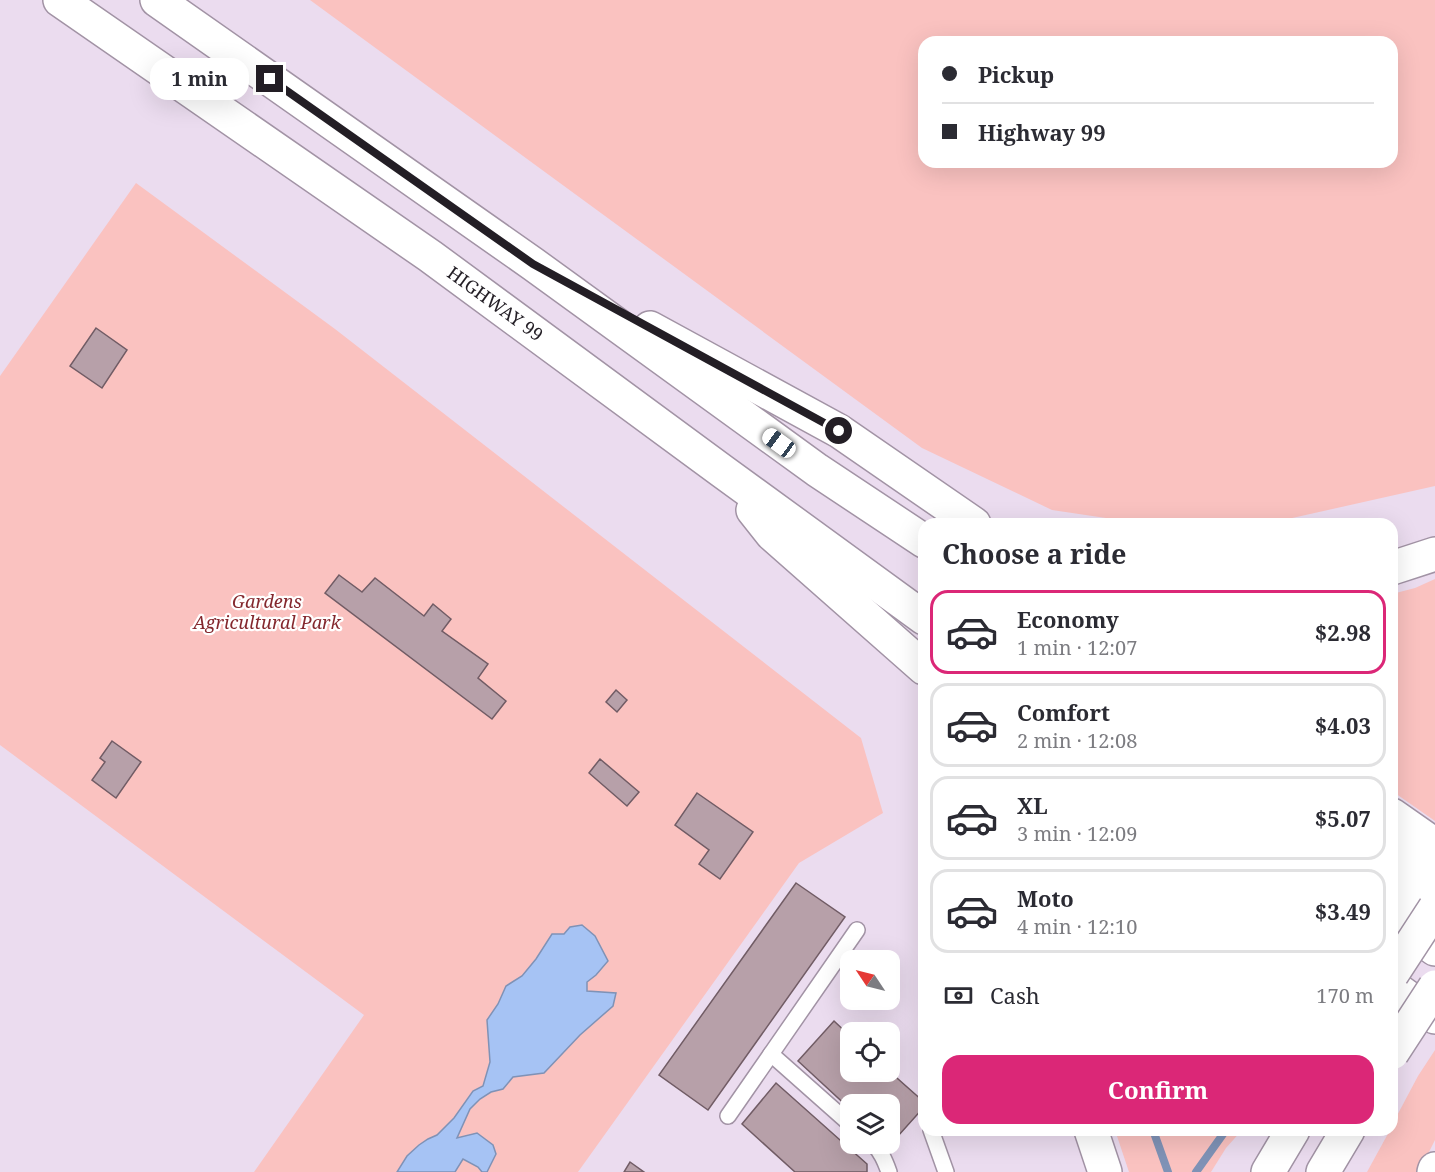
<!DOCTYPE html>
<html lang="en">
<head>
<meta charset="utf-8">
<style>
	body { margin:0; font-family:"Noto Serif",serif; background:#f7f7f7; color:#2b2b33; height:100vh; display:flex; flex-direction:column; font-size:22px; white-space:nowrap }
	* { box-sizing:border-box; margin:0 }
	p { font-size:20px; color:#7c7c81 }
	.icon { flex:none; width:33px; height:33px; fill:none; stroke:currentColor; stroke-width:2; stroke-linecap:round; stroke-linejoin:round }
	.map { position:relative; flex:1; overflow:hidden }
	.sheet { position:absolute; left:918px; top:518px; width:480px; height:618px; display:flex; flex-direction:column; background:#fff; border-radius:18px; box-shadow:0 6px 24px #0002 }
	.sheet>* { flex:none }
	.guide { position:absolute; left:918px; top:36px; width:480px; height:132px; border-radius:18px; box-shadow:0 6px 24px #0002; display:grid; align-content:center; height:132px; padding:0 24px; background:#fff }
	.needle { width:39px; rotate:305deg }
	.tools { position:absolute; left:840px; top:950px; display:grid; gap:12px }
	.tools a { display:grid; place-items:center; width:60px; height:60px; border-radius:12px; background:#fff; box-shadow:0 6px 24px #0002; font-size:30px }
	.end { position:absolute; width:27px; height:27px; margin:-14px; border:8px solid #231e25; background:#fff; box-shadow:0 0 0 3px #fff }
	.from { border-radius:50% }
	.bubble { position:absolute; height:42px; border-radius:18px; background:#fff; box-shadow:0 6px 24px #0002; font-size:20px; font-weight:700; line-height:42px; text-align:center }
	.car { position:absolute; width:18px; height:36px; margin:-18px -9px; border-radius:8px; box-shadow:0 0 4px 2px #0007; background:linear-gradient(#fff 24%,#345 0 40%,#fff 0 76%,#345 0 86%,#fff 0) }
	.guide b { display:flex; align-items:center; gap:21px; height:57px; font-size:22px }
	.guide b+b { border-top:2px solid #e1e1e2 }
	.guide i { width:15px; height:15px; background:#2b2b33 }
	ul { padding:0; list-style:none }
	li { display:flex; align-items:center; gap:18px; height:84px; margin:0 12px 9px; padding:0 12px; border:3px solid #e1e1e2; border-radius:18px }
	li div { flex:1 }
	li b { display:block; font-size:22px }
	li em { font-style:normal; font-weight:700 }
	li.active { border-color:#db2777 }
	li>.icon { width:54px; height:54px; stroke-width:1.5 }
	h2 { padding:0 24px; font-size:27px; line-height:72px }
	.pay { display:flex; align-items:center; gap:15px; height:66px; padding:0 24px; font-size:22px }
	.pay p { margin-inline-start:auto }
	.cta { display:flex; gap:12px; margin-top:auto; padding:12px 24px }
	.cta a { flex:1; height:69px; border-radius:18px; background:#db2777; color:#fff; font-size:24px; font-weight:700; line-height:69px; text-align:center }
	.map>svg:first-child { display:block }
	.green { fill:#fac2c0; fill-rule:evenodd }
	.water { fill:#a6c3f4; stroke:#7f92b6; stroke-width:1.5 }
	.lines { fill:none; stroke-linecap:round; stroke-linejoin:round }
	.stream { stroke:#7f92b6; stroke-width:8 }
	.building { fill:#b7a0a9; stroke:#715c65; stroke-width:1.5 }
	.service-casing { stroke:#a293a5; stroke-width:18 }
	.secondary-casing { stroke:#a293a5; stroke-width:36 }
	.motorway-casing { stroke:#a293a5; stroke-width:36 }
	.service { stroke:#fff; stroke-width:15 }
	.secondary { stroke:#fff; stroke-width:33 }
	.motorway { stroke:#fff; stroke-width:33 }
	.secondary-bridge-casing { stroke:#a293a5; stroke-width:36; stroke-linecap:butt }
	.secondary-bridge { stroke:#fff; stroke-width:33 }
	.route { stroke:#231e25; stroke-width:8 }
	.labels { text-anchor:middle; stroke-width:4.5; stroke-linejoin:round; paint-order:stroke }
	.street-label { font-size:18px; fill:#231e25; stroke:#fff }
	.park-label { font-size:18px; font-style:italic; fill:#84282e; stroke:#fff }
</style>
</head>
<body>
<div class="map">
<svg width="1435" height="1172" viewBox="0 0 1435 1172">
	<rect width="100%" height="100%" fill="#ebdcef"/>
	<g class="green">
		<path d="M310,0H1435V486L1270,523L1146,524L1052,510L922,448ZM924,42H1392V162H924Z"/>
		<path d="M136,183L335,329L861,738L883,813L799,863L578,1172H254L364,1015L0,745V376Z"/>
		<path d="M1435,579V821L1392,791V594L1415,588Z"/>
		<path d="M1435,1050V1140L1419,1172H1367L1390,1130H1392V1125L1418,1076Z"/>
		<path d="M1115,1130H1242L1226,1148L1211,1172H1129Z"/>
	</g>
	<path class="water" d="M582,925L595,936L608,961L596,975L587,982V991L616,993L613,1006L580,1035L544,1073L513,1077L503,1089L491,1092L480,1099L470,1109L457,1138L477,1133L493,1145L496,1154L487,1172H482L478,1167L463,1159L455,1172H397L407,1156L419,1145L428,1139L437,1135L454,1118L473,1091L483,1086L490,1062L487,1020L498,1004L506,986L522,976L536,959L552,934H564L570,927Z"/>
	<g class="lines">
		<g class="stream">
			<path d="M1153,1130L1168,1172"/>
			<path d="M1196,1172L1226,1130"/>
		</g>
	</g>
	<g class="building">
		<path d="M96,328L127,350L102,388L70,366Z"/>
		<path d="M339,575L362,592L375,578L424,616L433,604L451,619L442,631L488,664L478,678L506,701L492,719L325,593Z"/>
		<path d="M616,690L627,700L617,712L606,702Z"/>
		<path d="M112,741L141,762L116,798L92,780L105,762L100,758Z"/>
		<path d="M600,759L639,792L627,806L589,773Z"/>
		<path d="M697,793L753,832L720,879L699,864L709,850L675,825Z"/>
		<path d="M796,883L845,917L708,1110L659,1075Z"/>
		<path d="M834,1021L850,1036V1071H889L924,1102V1107L890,1145L888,1143H890V1104H850V1109L798,1061Z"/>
		<path d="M776,1083L867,1164V1172H795L742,1124Z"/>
		<path d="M630,1162L644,1172H624Z"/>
	</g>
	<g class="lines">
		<g class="service-casing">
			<g id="service">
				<path d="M771,1054L850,1124"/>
				<path d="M728,1116L857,930"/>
				<path d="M931,1130L946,1172"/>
				<path d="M872,1143C881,1151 885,1161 889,1172"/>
			</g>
		</g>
		<g class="secondary-casing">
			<g id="secondary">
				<path d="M1268,1172L1293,1130"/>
				<path d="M1323,1172L1348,1130"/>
			</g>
		</g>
		<g class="motorway-casing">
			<g id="motorway">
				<path d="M60,0L430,256L722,471L924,618"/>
				<path d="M157,0L533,264L817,470L924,541"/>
				<path d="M650,328L839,431L974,524"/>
				<path d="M753,510L772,534L924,668"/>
				<path d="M1392,568L1435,554"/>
				<path d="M1392,815L1435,845"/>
				<path d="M1392,849L1435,879"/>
				<path d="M1392,882L1435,912"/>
				<path d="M1392,918L1435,949"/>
				<path d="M1392,986L1435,1017"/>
				<path d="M1091,1130L1105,1172"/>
				<path d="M1434,1172L1435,1169"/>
			</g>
		</g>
		<use href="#service" class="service"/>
		<use href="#secondary" class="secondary"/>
		<use href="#motorway" class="motorway"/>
		<g class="secondary-bridge-casing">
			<g id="secondary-bridge">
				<path d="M1392,974L1435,908"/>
				<path d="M1392,1053L1435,987"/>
			</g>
		</g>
		<use href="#secondary-bridge" class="secondary-bridge"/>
	</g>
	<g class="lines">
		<path class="route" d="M270,79L533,264L839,431"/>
	</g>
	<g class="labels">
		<g class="street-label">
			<text transform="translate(495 304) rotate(36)" y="6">HIGHWAY 99</text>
		</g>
		<g class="park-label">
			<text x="267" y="608">Gardens<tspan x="267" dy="21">Agricultural Park</tspan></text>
		</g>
	</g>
</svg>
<div class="tools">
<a><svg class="needle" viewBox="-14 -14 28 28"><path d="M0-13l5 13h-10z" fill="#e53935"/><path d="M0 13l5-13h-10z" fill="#7c7c81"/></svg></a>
<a><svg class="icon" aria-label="locate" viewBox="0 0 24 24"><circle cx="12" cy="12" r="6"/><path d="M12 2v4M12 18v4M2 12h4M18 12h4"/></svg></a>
<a><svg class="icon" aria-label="layers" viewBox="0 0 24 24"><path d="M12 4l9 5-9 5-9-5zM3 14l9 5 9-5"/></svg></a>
</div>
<i class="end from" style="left:839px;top:431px"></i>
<i class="end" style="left:270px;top:79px"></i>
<div class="bubble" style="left:150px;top:58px;width:99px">1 min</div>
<i class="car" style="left:779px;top:443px;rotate:306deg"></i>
<div class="guide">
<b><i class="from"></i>Pickup</b>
<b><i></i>Highway 99</b>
</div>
<section class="sheet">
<h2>Choose a ride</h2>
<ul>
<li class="active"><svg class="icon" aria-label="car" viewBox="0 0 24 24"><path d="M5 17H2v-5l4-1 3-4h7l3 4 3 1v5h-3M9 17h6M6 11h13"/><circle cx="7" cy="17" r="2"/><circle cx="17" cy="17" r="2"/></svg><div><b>Economy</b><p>1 min · 12:07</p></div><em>$2.98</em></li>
<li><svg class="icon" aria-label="car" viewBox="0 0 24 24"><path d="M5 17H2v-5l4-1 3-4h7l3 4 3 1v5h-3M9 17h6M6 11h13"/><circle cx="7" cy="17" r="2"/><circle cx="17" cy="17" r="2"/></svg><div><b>Comfort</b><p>2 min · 12:08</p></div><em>$4.03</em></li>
<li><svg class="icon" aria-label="car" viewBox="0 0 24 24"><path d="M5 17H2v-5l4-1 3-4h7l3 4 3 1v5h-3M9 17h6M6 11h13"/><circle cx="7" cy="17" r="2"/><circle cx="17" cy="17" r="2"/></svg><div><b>XL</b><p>3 min · 12:09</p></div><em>$5.07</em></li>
<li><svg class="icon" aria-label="car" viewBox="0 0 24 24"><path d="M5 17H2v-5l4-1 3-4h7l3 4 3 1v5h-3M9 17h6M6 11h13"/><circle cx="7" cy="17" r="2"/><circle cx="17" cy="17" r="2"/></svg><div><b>Moto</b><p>4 min · 12:10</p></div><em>$3.49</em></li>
</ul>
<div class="pay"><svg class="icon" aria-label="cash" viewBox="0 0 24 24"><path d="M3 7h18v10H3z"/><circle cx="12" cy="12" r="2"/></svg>Cash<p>170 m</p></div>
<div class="cta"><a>Confirm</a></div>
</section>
</div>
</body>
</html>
